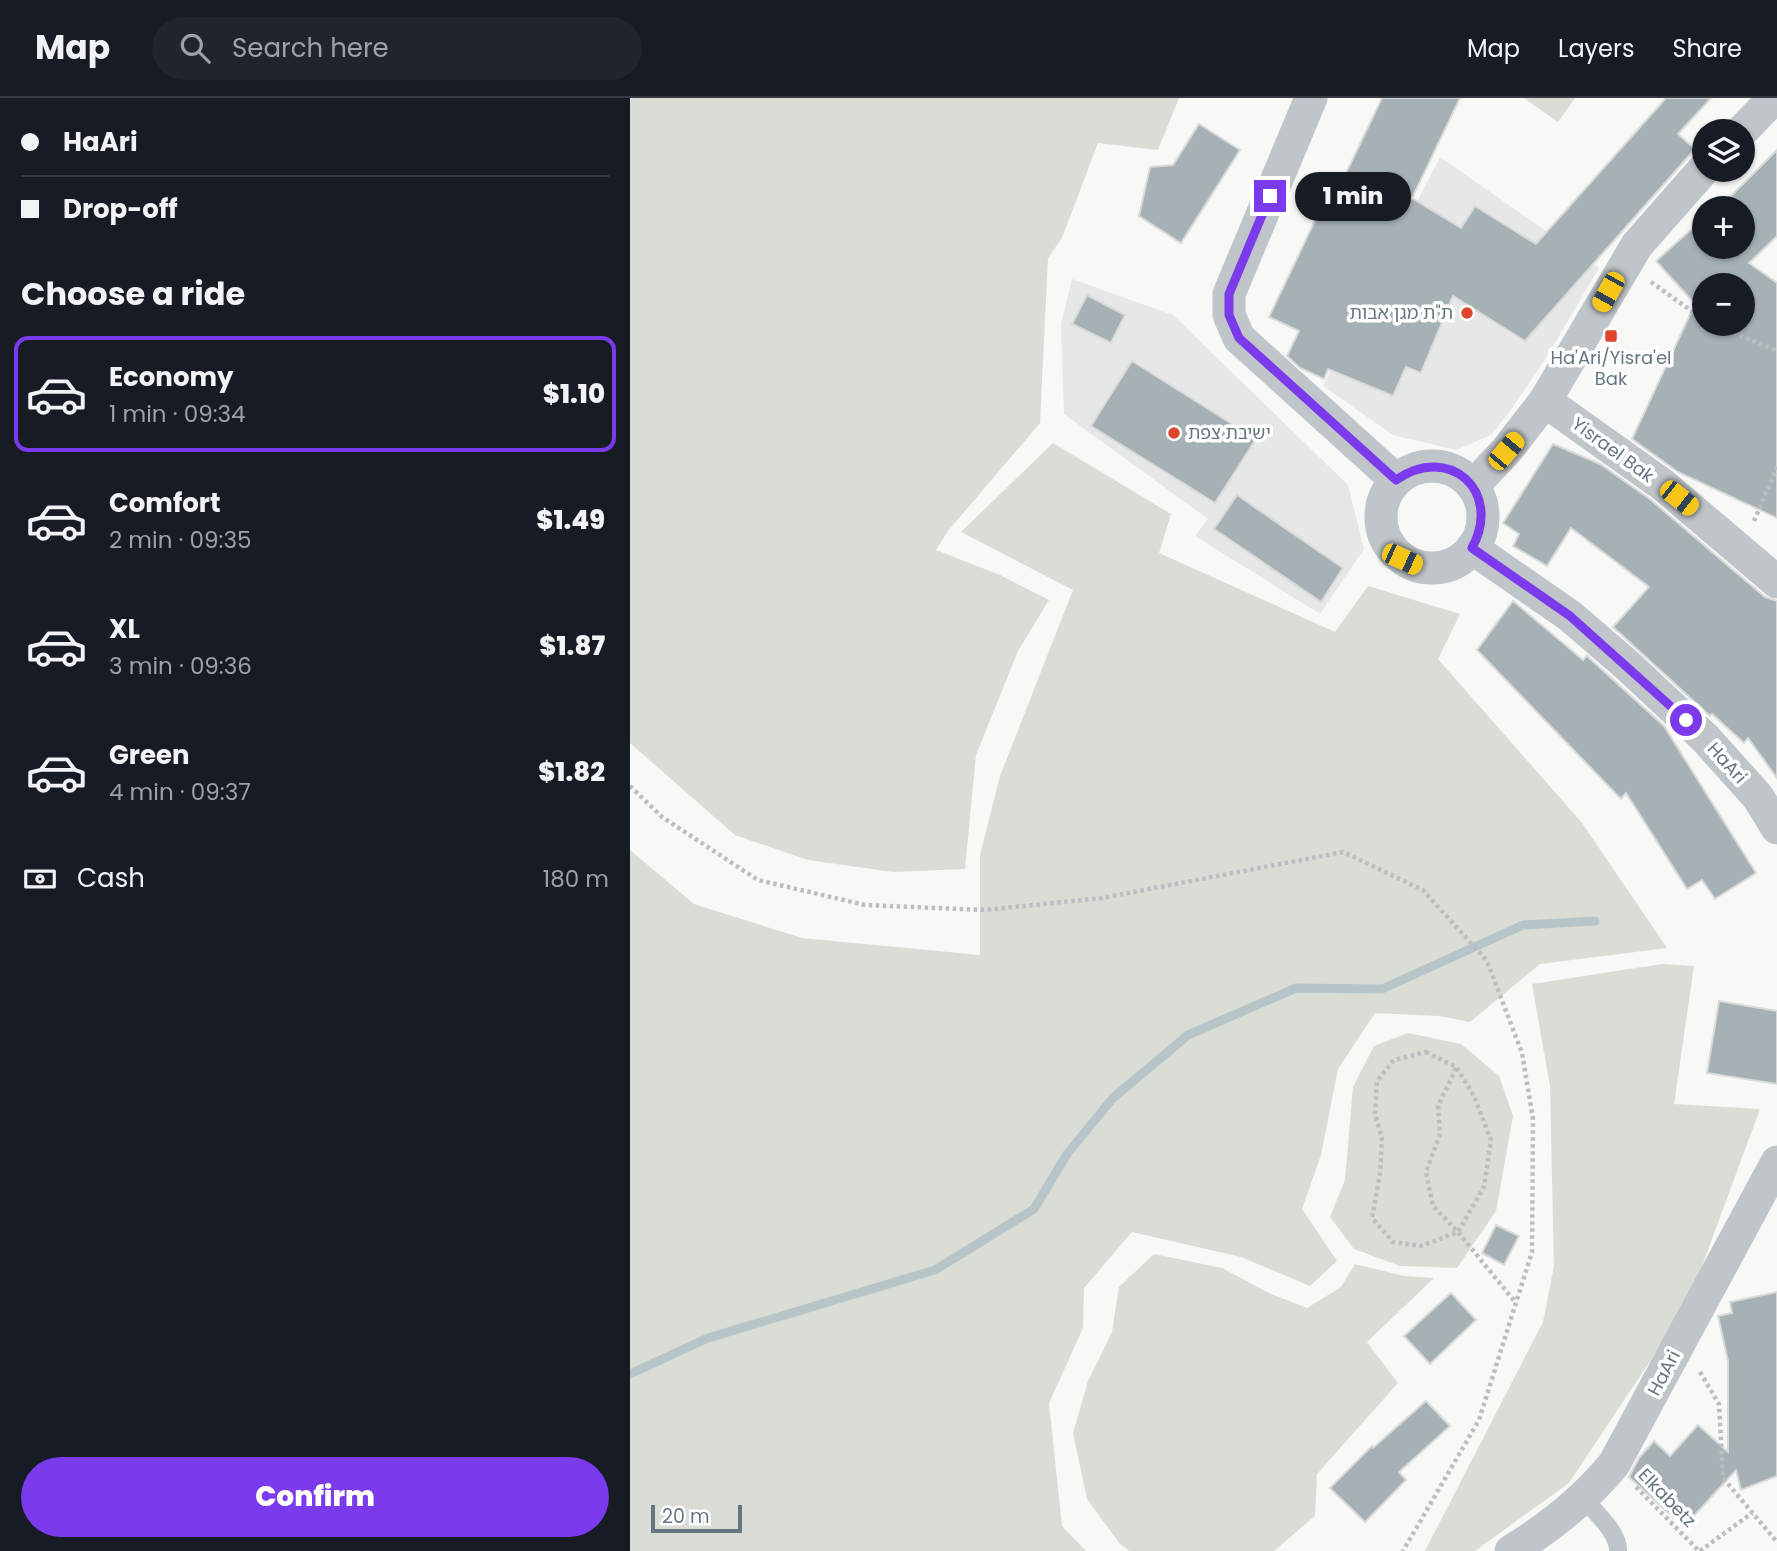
<!DOCTYPE html>
<html lang="en">
<head>
<meta charset="utf-8">
<style>
	body { margin:0; font-family:Poppins,"Noto Sans Hebrew",sans-serif; background:#20242c; color:#f1f3f6; height:100vh; display:flex; flex-direction:column; font-size:26px; white-space:nowrap }
	* { box-sizing:border-box; margin:0 }
	p { font-size:23px; color:#9ea1a6 }
	.icon { flex:none; width:38px; height:38px; fill:none; stroke:currentColor; stroke-width:2; stroke-linecap:round; stroke-linejoin:round }
	.map { position:relative; flex:1; overflow:hidden }
	.sheet { display:flex; flex-direction:column; background:#171b24; width:630px }
	.sheet>* { flex:none }
	.banner { display:grid; align-content:center; height:154px; padding:0 21px; background:#171b24 }
	.controls { position:absolute; left:1062px; top:21px; display:grid; gap:14px }
	.controls a { display:grid; place-items:center; width:63px; height:63px; border-radius:50%; background:#171b24; box-shadow:0 2px 5px #0004; font-size:35px }
	.scale { position:absolute; left:21px; bottom:18px; width:91px; box-sizing:border-box; padding-left:7px; border:4px solid #647780; border-top:0; font-size:19px; line-height:24px; white-space:nowrap; color:#647780; -webkit-text-stroke:5px #fff; paint-order:stroke }
	.end { position:absolute; width:32px; height:32px; margin:-16px; border:9px solid #7c3aed; background:#fff; box-shadow:0 0 0 4px #fff }
	.from { border-radius:50% }
	.bubble { position:absolute; height:49px; border-radius:24px; background:#171b24; box-shadow:0 2px 5px #0004; font-size:23px; font-weight:800; line-height:49px; text-align:center }
	.car { position:absolute; width:21px; height:42px; margin:-21px -10px; border-radius:9px; box-shadow:0 0 5px 2px #0007; background:linear-gradient(#f5c518 24%,#345 0 40%,#f5c518 0 76%,#345 0 86%,#f5c518 0) }
	.banner b { display:flex; align-items:center; gap:24px; height:66px; font-size:26px }
	.banner b+b { border-top:2px solid #363941 }
	.banner i { width:18px; height:18px; background:#f1f3f6 }
	ul { padding:0; list-style:none }
	li { display:flex; align-items:center; gap:21px; height:116px; margin:0 14px 10px; padding:0 7px; border:4px solid transparent; border-radius:14px }
	li div { flex:1 }
	li b { display:block; font-size:26px }
	li em { font-style:normal; font-weight:800 }
	li.selected { border-color:#7c3aed }
	li>.icon { width:63px; height:63px; stroke-width:1.5 }
	h2 { padding:0 21px; font-size:32px; line-height:84px }
	.pay { display:flex; align-items:center; gap:18px; height:77px; padding:0 21px; font-size:26px }
	.pay p { margin-inline-start:auto }
	.cta { display:flex; gap:14px; margin-top:auto; padding:14px 21px }
	.cta a { flex:1; height:80px; border-radius:42px; background:#7c3aed; color:#fff; font-size:28px; font-weight:800; line-height:80px; text-align:center }
	header { display:flex; align-items:center; gap:42px; box-sizing:border-box; height:98px; padding:0 35px; background:#171b24; border-bottom:2px solid #363941 }
	header strong { font-size:33px }
	nav { display:flex; gap:38px; margin-inline-start:auto; font-size:24px }
	.search { width:490px; height:63px; background:#20242c; display:flex; align-items:center; gap:18px; box-sizing:border-box; padding:0 24px; border-radius:38px; color:#9ea1a6; font-size:26px }
	main { display:flex; flex:1; min-height:0 }
	.map>svg:first-child { display:block }
	.built { fill:#e6e8e7 }
	.green { fill:#d9ddd5 }
	.lines { fill:none; stroke-linecap:round; stroke-linejoin:round }
	.stream { stroke:#b7c5c8; stroke-width:9 }
	.building { fill:#a6b1b5; stroke:#dadad8; stroke-width:2; fill-rule:evenodd }
	.path { stroke:#babec0; stroke-width:4.5; stroke-dasharray:3.5 3.5; stroke-linecap:butt }
	.service { stroke:#bfc5c8; stroke-width:18 }
	.minor { stroke:#bfc5c8; stroke-width:33 }
	.route { stroke:#7c3aed; stroke-width:9 }
	.poi-dot { fill:#e0452e; stroke:#fff; stroke-width:2.5 }
	.labels { text-anchor:middle; stroke-width:7; stroke-linejoin:round; paint-order:stroke }
	.poi-label { font-size:18px; fill:#647780; stroke:#fff; text-anchor:end }
	.street-label { font-size:18px; fill:#647780; stroke:#fff }
</style>
</head>
<body>
<header>
<strong>Map</strong>
<div class="search"><svg class="icon" aria-label="search" viewBox="0 0 24 24"><circle cx="10" cy="10" r="6"/><path d="M15 15l6 6"/></svg>Search here</div>
<nav><a>Map</a><a>Layers</a><a>Share</a></nav>
</header>
<main>
<section class="sheet">
<div class="banner">
<b><i class="from"></i>HaAri</b>
<b><i></i>Drop-off</b>
</div>
<h2>Choose a ride</h2>
<ul>
<li class="selected"><svg class="icon" aria-label="car" viewBox="0 0 24 24"><path d="M5 17H2v-5l4-1 3-4h7l3 4 3 1v5h-3M9 17h6M6 11h13"/><circle cx="7" cy="17" r="2"/><circle cx="17" cy="17" r="2"/></svg><div><b>Economy</b><p>1 min · 09:34</p></div><em>$1.10</em></li>
<li><svg class="icon" aria-label="car" viewBox="0 0 24 24"><path d="M5 17H2v-5l4-1 3-4h7l3 4 3 1v5h-3M9 17h6M6 11h13"/><circle cx="7" cy="17" r="2"/><circle cx="17" cy="17" r="2"/></svg><div><b>Comfort</b><p>2 min · 09:35</p></div><em>$1.49</em></li>
<li><svg class="icon" aria-label="car" viewBox="0 0 24 24"><path d="M5 17H2v-5l4-1 3-4h7l3 4 3 1v5h-3M9 17h6M6 11h13"/><circle cx="7" cy="17" r="2"/><circle cx="17" cy="17" r="2"/></svg><div><b>XL</b><p>3 min · 09:36</p></div><em>$1.87</em></li>
<li><svg class="icon" aria-label="car" viewBox="0 0 24 24"><path d="M5 17H2v-5l4-1 3-4h7l3 4 3 1v5h-3M9 17h6M6 11h13"/><circle cx="7" cy="17" r="2"/><circle cx="17" cy="17" r="2"/></svg><div><b>Green</b><p>4 min · 09:37</p></div><em>$1.82</em></li>
</ul>
<div class="pay"><svg class="icon" aria-label="cash" viewBox="0 0 24 24"><path d="M3 7h18v10H3z"/><circle cx="12" cy="12" r="2"/></svg>Cash<p>180 m</p></div>
<div class="cta"><a>Confirm</a></div>
</section>
<div class="map">
<svg width="1147" height="1453" viewBox="0 0 1147 1453">
	<rect width="100%" height="100%" fill="#f8f8f6"/>
	<g class="built">
		<path d="M810,59L969,170L916,260L881,312L861,337L826,352L763,337L693,288Z"/>
		<path d="M442,181L543,217L718,387L734,451L690,516L565,438L578,421L434,316L431,226Z"/>
	</g>
	<g class="green">
		<path d="M0,0H549L528,52L468,45L432,140L418,160L410,325L318,433L306,452L370,477L419,502L388,553L346,657L335,771L263,774L178,762L105,737L0,645Z"/>
		<path d="M894,0H945L928,24Z"/>
		<path d="M423,345L541,416L529,455L705,534L738,488L830,516L808,561L952,725L1037,850L910,866L840,924L809,918L745,915L708,971L691,1057L672,1111L707,1163L680,1188L611,1159L502,1134L454,1190L453,1230L419,1305L432,1428L456,1453H0V752L64,806L172,840L350,857V757L370,678L443,492L331,434Z"/>
		<path d="M1032,866L1064,868L1044,1006L1130,1011L1058,1206L939,1385L845,1453H795L913,1224L924,1168L920,988L902,886Z"/>
		<path d="M778,935L831,946L869,978L883,1018L866,1113L827,1170L770,1168L724,1151L700,1119L715,1082L723,989L744,948Z"/>
		<path d="M524,1156L592,1170L639,1195L677,1210L711,1189L725,1166L774,1178L804,1180L737,1244L768,1285L687,1376L685,1418L644,1453H499L490,1446L457,1401L443,1335L458,1283L482,1234L489,1189Z"/>
	</g>
	<g class="lines">
		<path class="stream" d="M0,1276L78,1240L305,1172L404,1111L437,1056L483,1000L558,937L666,890L752,891L893,827L965,823"/>
	</g>
	<g class="building">
		<path d="M752,0H830L782,100L831,130L845,108L906,146L1036,0H1081L1048,36L1065,51L895,243L823,198L791,275L776,269L763,298L698,271L694,281L670,270L657,258L669,233L639,219L691,110L698,113Z"/>
		<path d="M569,26L610,52L551,145L509,118L520,69L543,67Z"/>
		<path d="M1147,52V138L1119,165L1147,185V420L1048,374L1002,341L1065,206L1026,163L1073,121L1074,149H1113V110H1089ZM1074,187H1113V226H1074Z"/>
		<path d="M457,197L495,217L481,245L442,226Z"/>
		<path d="M502,263L626,341L585,405L461,328Z"/>
		<path d="M923,346L970,366L1021,402L1135,499L1147,503V680L1118,640L1114,645L1082,616L1080,618L983,529L1019,489L941,430L917,468L883,448L889,436L873,425Z"/>
		<path d="M607,397L713,470L691,504L584,431Z"/>
		<path d="M883,503L953,562L957,558L1034,628L1126,775L1085,801L1072,782L1057,791L996,695L991,701L847,552Z"/>
		<path d="M1089,903L1147,913V986L1077,975Z"/>
		<path d="M866,1127L889,1138L874,1167L852,1155Z"/>
		<path d="M1147,1194V1378L1111,1392L1106,1372L1061,1421L1051,1412L1044,1420L999,1379L1009,1360L1024,1343L1040,1358L1068,1327L1098,1354V1263L1088,1218L1102,1215L1100,1204Z"/>
		<path d="M821,1195L846,1222L800,1266L774,1238Z"/>
		<path d="M796,1303L820,1328L769,1374L776,1382L735,1424L700,1390L742,1348L743,1350Z"/>
	</g>
	<g class="lines">
		<g class="path">
			<path d="M1021,184L1074,222"/>
			<path d="M1084,226L1147,253"/>
			<path d="M1124,423L1147,369"/>
			<path d="M0,688L32,719L128,782L235,807L355,812L472,800L713,754L793,792L857,863L892,955L903,1021L902,1154L849,1322L773,1453"/>
			<path d="M796,954L826,969L844,998L861,1042L854,1089L828,1134L791,1148L763,1144L742,1120L750,1076L752,1041L745,1016L747,983L764,962Z"/>
			<path d="M826,970L808,1008L810,1036L796,1074L803,1108L828,1134L886,1205"/>
			<path d="M1070,1274L1089,1306L1093,1380L1147,1444"/>
			<path d="M1006,1389L1069,1453"/>
			<path d="M1070,1453L1122,1415"/>
		</g>
		<path class="service" d="M951,1398C963,1412 989,1434 988,1453"/>
		<g class="minor">
			<path d="M681,0L599,196V217L609,240L766,382"/>
			<path d="M1112,33L1144,0"/>
			<path d="M915,303L1033,387L1147,484"/>
			<circle cx="802" cy="419" r="51"/>
			<path d="M843,388L876,353L915,303L1007,147L1074,71"/>
			<path d="M842,450L940,518L998,568L1075,640L1128,699L1147,730"/>
			<path d="M881,1453C919,1430 956,1400 984,1366L1147,1064"/>
		</g>
	</g>
	<g class="lines">
		<path class="route" d="M640,98L599,196V217L609,240L766,382C819,345 873,393 842,450L940,518L1056,622"/>
	</g>
	<g class="poi-dot">
		<circle cx="837" cy="215" r="7"/>
		<rect x="974" y="231" width="14" height="14" rx="3.5"/>
		<circle cx="544" cy="335" r="7"/>
	</g>
	<g class="labels">
		<g class="poi-label">
			<text x="823" y="221">ת"ת מגן אבות</text>
			<text x="981" y="266" text-anchor="middle">Ha'Ari/Yisra'el<tspan x="981" dy="21">Bak</tspan></text>
			<text x="558" y="341" text-anchor="start">ישיבת צפת</text>
		</g>
		<g class="street-label">
			<text transform="translate(983 352) rotate(36)" y="6">Yisrael Bak</text>
			<text transform="translate(1097 665) rotate(48)" y="6">HaAri</text>
			<text transform="translate(1034 1275) rotate(-62)" y="6">HaAri</text>
			<text transform="translate(1037 1400) rotate(46)" y="6">Elkabetz</text>
		</g>
	</g>
</svg>
<div class="controls">
<a><svg class="icon" aria-label="layers" viewBox="0 0 24 24"><path d="M12 4l9 5-9 5-9-5zM3 14l9 5 9-5"/></svg></a>
<a>+</a>
<a>−</a>
</div>
<div class="scale">20 m</div>
<i class="end from" style="left:1056px;top:622px"></i>
<i class="end" style="left:640px;top:98px"></i>
<div class="bubble" style="left:665px;top:74px;width:116px">1 min</div>
<i class="car" style="left:978px;top:194px;rotate:209deg"></i>
<i class="car" style="left:876px;top:353px;rotate:40deg"></i>
<i class="car" style="left:1049px;top:400px;rotate:128deg"></i>
<i class="car" style="left:772px;top:461px;rotate:115deg"></i>
</div>
</main>
</body>
</html>
